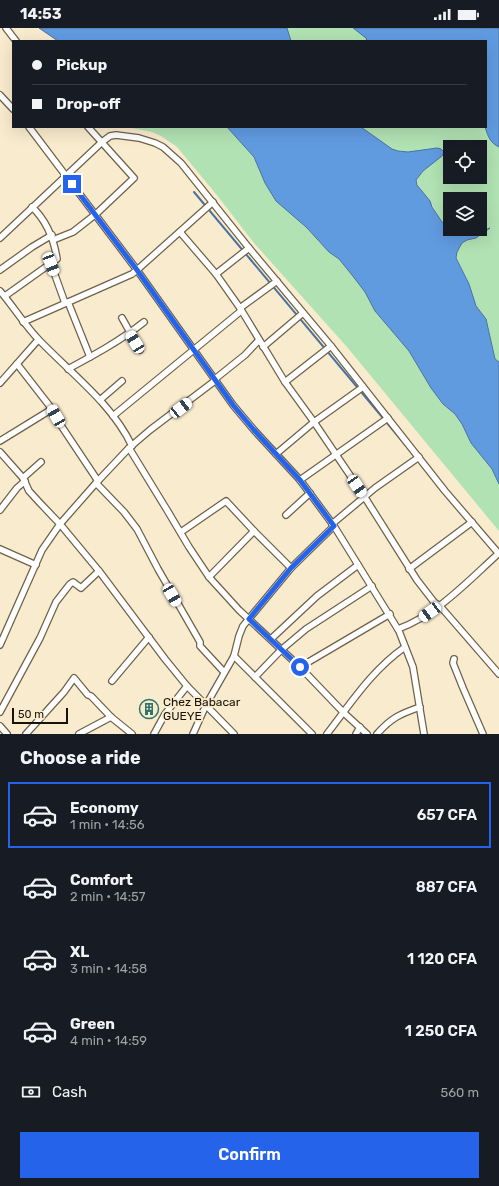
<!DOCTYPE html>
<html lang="en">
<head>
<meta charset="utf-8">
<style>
	body { margin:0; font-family:Rubik,sans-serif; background:#242831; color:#f1f3f6; height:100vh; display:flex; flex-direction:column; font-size:15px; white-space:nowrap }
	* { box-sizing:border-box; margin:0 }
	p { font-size:13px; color:#9ea1a6 }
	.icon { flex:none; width:22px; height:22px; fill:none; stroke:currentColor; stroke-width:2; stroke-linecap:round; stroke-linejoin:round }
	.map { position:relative; height:706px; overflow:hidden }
	.details { display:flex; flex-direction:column; background:#171b24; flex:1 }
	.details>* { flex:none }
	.guide { position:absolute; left:12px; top:12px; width:475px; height:88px; border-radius:0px; box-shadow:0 4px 16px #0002; display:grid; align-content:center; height:88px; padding:0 20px; background:#171b24 }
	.controls { position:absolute; left:443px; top:112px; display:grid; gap:8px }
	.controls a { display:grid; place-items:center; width:44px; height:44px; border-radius:0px; background:#171b24; box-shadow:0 4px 16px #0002; font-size:20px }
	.scale { position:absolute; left:12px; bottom:10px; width:56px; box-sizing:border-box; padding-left:4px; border:2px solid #181309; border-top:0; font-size:11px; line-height:14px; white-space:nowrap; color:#181309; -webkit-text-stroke:3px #f9ebce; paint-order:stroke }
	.end { position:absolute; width:18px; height:18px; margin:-9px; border:5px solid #2563eb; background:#fff; box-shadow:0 0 0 2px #fff }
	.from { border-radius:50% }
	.car { position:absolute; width:12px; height:24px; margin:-12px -6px; border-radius:5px; box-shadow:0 0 3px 1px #0007; background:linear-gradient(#fff 24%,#345 0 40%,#fff 0 76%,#345 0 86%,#fff 0) }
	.guide b { display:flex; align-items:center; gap:14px; height:38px; font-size:15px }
	.guide b+b { border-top:1px solid #363941 }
	.guide i { width:10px; height:10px; background:#f1f3f6 }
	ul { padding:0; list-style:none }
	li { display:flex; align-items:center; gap:12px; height:66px; margin:0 8px 6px; padding:0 12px; border:2px solid transparent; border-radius:0px }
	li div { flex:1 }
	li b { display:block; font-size:15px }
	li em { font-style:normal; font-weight:600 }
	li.active { border-color:#2563eb }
	li>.icon { width:36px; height:36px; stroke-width:1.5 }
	h2 { padding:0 20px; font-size:18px; line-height:48px }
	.pay { display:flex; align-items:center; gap:10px; height:44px; padding:0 20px; font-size:15px }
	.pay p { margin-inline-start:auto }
	.primary-button { display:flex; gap:8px; margin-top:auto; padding:8px 20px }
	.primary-button a { flex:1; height:46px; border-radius:0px; background:#2563eb; color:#fff; font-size:16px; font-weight:600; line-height:46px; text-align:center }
	.status { display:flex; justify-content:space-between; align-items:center; height:28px; padding:0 20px; background:#171b24; direction:ltr }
	.status svg { height:11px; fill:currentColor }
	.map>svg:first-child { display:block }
	.green { fill:#b1e2b3; fill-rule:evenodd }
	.water { fill:#609be0; stroke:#4a72a0 }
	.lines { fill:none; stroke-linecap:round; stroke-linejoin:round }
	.stream { stroke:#4a72a0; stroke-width:2 }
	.minor-casing { stroke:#6f6249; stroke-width:8 }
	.minor { stroke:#fff; stroke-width:5.5 }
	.route { stroke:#2563eb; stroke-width:5 }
	.labels { text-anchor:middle; stroke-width:4; stroke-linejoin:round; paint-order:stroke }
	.poi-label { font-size:12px; fill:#181309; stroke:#f9ebce; text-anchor:start }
</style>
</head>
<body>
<div class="status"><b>14:53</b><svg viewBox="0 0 49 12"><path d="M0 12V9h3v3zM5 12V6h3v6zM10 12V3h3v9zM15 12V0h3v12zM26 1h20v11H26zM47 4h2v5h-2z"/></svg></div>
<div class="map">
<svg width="499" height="706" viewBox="0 0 499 706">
	<rect width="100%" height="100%" fill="#f9ebce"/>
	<g class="green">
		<path d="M287,0H353L366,10L367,13H291Z"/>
		<path d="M127,99H227L254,129L265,155L320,215L339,231L352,247L365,264L375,283L409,323L431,360L443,376L455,386L462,396L471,415L492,441L499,456V503L347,319L254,215L216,166L177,119L161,108L152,104Z"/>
		<path d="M361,99H485C488,108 490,115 499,119V334L495,331L486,291L476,278L469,256L456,230L457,224L462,215L467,212L476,210L488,201C477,205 468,205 456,201H480V171H450V199C447,198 444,196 442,194C437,188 434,180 430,174C426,166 419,161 416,152L423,143L442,128L398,123L392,121ZM450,119H480V149H450Z"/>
	</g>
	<g class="water">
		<path d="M39,0H287L291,13H58Z"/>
		<path d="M353,0H499V119C490,115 488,108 485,99H486V13H367L366,10Z"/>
		<path d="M227,99H361L392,121L398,123L408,124L437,120L441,121L444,124L442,128L423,143L416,152L417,157L430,173L432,179L442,194L450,199V201C458,201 465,204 474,204C479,205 485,202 490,200L476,210L467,212L462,215L457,224L456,230L469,256L476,278L486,291L495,331L499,334V456L492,441L471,415L462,396L455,386L443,376L431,360L409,323L375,283L365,264L352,247L339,231L329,224L306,199L276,173L265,155L254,129Z"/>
	</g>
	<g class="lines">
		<path class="stream" d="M194,164L408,420"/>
		<g class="minor-casing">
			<g id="minor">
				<path d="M6,0L16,13"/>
				<path d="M0,67L13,81"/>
				<path d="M29,99L137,242L233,377L254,402L300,452L334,498L399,603L413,639L424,706"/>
				<path d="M180,204L216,246L240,280L285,354L314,394L364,468L417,552L434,574L440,578L499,646"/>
				<path d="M0,210L102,114L110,108L116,107L139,110L155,115L163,119L181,135L249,220L331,318L445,463L499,526"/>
				<path d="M53,212L73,204L96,186L134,150L88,99"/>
				<path d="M51,236L65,275"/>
				<path d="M0,242L32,219L52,207"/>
				<path d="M216,246L249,220"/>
				<path d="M0,263C14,279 25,298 40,313C72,346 112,376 132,418"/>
				<path d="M5,268L57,231C54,212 47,193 32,179"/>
				<path d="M68,274L90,329"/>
				<path d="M240,280L277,253"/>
				<path d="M122,290L140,322"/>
				<path d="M23,294L132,246L137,242L213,174"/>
				<path d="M263,319L303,285"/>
				<path d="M17,336L52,381L60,396L98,453"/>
				<path d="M68,341C94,327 120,313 144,294"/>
				<path d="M215,351L245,327L259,312"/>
				<path d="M285,354L331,318"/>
				<path d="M0,355L38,312"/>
				<path d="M100,372L122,353"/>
				<path d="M113,388L241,283"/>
				<path d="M0,413L52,381"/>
				<path d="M129,420L167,482L189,519L209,549L239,582L300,639L344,685L367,706"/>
				<path d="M0,424L23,450L29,463L40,475L60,496L99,543L165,631L187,658L234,706"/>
				<path d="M276,426L314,394L363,359"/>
				<path d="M23,450L41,434"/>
				<path d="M300,452L388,390"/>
				<path d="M96,455L124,484L137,501L158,541L200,614V618L224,644"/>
				<path d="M0,482L17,460L25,453"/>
				<path d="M286,487L310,465"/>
				<path d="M332,496L375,460L419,429"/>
				<path d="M181,504L226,473L254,503L291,540"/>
				<path d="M0,521L36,537"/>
				<path d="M409,541L472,494"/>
				<path d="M209,549L254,503"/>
				<path d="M398,601C438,586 467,554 498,526"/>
				<path d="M271,611L317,568L358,537"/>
				<path d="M0,617L42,522L60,496L96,455L129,420L150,402L216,352"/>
				<path d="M234,628L312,706"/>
				<path d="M454,631L453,635L463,660L483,706"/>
				<path d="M300,639L390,586"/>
				<path d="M255,649L281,622L306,601L372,558"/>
				<path d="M112,653L149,609"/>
				<path d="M0,684L40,610L56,574L70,556L73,554L81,560L99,543"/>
				<path d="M0,698L7,706"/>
				<path d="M26,706L64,664L74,650L88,667L91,668L111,689L132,706"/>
				<path d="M79,706L111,689"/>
				<path d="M154,706L165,686L187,658"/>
				<path d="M193,706L206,677L234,628L239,608L243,598L291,540L334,498"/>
				<path d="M327,706C351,675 372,642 405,619"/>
				<path d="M356,706L360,699"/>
				<path d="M377,706C391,690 400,686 420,679"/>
			</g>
		</g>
		<use href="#minor" class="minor"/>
	</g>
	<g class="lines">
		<path class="route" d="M72,156L137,242L233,377L254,402L300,452L334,498L291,540L249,591L300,639"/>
	</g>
	<defs>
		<g id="building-ring" transform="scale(1)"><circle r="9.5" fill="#f9ebce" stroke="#30756a" stroke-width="1.5"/><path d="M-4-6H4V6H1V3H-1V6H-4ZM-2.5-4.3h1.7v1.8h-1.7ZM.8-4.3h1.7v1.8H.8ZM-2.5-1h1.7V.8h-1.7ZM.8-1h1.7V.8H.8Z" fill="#30756a"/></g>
	</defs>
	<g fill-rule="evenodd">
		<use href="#building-ring" x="149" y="681"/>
	</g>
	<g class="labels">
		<g class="poi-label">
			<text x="163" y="678">Chez Babacar<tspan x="163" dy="14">GUEYE</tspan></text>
		</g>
	</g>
</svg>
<div class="controls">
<a><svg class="icon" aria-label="locate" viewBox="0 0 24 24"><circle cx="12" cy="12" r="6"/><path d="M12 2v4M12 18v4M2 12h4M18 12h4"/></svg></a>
<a><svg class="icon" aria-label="layers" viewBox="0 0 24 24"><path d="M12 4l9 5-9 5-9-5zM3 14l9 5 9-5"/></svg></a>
</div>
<div class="scale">50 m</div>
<i class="end from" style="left:300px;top:639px"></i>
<i class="end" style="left:72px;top:156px"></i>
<i class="car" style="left:51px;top:236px;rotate:159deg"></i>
<i class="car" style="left:135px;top:314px;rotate:329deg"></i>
<i class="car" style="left:181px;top:380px;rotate:52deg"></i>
<i class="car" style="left:56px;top:388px;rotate:330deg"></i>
<i class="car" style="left:357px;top:458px;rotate:146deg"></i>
<i class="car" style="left:172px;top:567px;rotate:150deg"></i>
<i class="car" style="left:430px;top:584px;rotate:234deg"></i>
<div class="guide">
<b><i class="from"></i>Pickup</b>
<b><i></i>Drop-off</b>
</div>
</div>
<section class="details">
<h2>Choose a ride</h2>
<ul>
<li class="active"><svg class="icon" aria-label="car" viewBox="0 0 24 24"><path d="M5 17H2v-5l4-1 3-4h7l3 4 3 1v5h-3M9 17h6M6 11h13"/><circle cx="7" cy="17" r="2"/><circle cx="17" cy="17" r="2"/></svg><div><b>Economy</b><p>1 min · 14:56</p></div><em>657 CFA</em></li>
<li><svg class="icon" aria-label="car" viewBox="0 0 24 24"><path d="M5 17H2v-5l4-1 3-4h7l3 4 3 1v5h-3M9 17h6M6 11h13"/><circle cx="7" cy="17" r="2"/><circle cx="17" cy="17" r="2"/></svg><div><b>Comfort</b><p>2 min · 14:57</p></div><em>887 CFA</em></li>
<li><svg class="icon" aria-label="car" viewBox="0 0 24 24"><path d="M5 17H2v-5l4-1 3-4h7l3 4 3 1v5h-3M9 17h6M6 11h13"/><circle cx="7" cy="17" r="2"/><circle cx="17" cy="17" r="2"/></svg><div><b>XL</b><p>3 min · 14:58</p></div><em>1 120 CFA</em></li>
<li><svg class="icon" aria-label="car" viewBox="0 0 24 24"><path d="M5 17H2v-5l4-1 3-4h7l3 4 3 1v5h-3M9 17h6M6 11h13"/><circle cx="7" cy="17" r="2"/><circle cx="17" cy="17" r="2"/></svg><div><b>Green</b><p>4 min · 14:59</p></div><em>1 250 CFA</em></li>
</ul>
<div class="pay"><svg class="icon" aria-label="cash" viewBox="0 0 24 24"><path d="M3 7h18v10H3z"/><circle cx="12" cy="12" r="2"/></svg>Cash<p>560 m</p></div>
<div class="primary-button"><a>Confirm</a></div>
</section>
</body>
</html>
